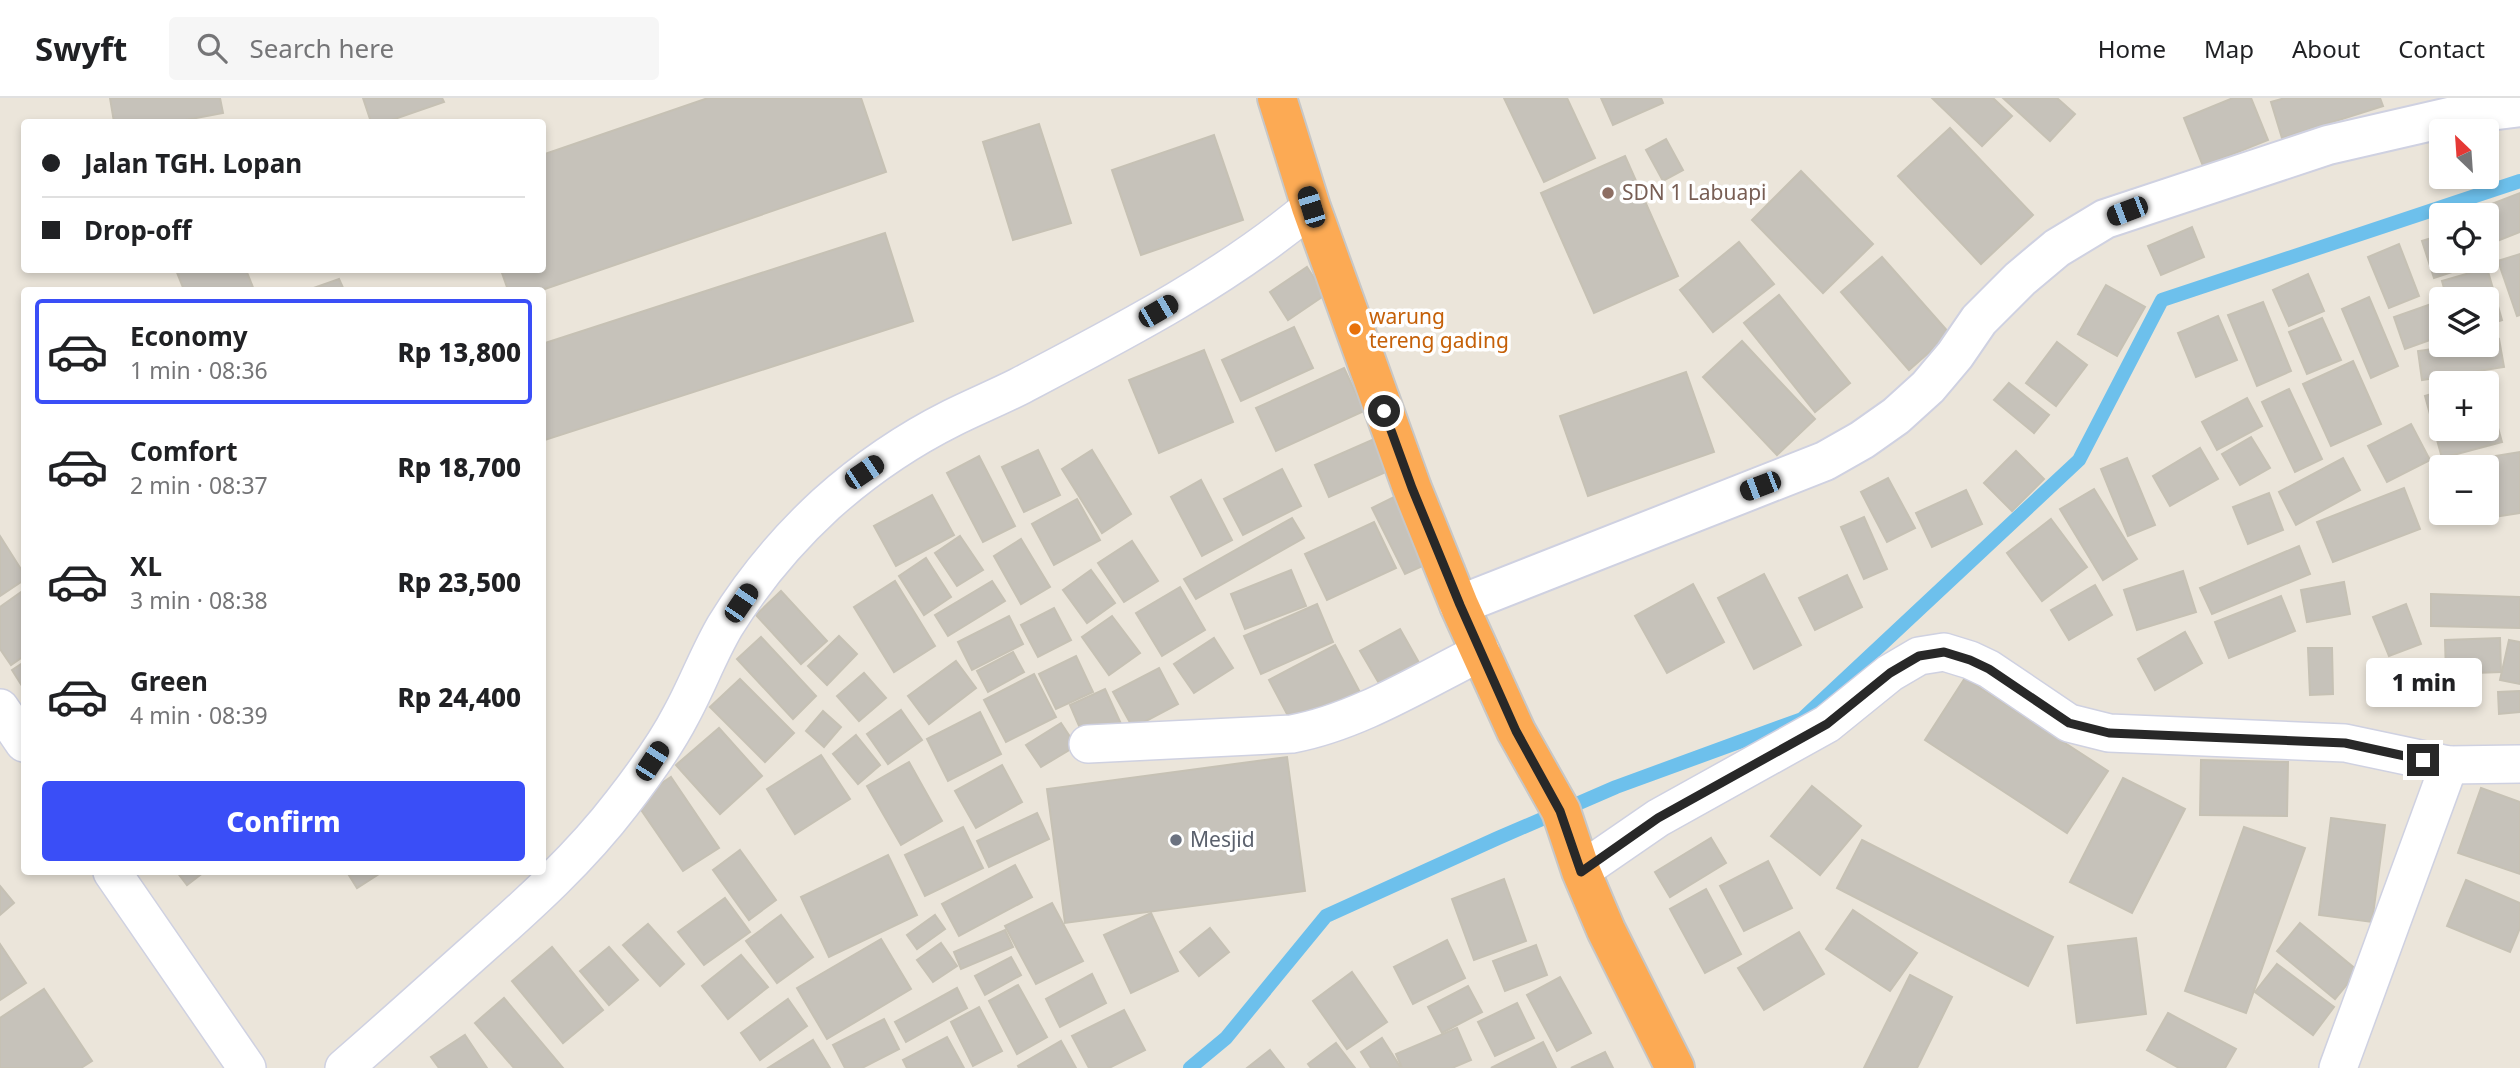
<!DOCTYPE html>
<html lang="en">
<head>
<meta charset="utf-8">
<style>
	body { margin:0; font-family:"Noto Sans",sans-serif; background:#f6f6f6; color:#202124; height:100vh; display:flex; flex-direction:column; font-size:26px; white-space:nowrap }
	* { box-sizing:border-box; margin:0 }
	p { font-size:23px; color:#757577 }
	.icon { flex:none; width:38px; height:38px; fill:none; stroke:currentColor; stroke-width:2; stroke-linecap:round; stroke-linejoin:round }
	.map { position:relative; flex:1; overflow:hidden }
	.details { position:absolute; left:21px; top:189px; width:525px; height:588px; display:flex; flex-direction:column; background:#fff; border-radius:7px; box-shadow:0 4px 10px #0003 }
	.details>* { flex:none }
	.banner { position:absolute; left:21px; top:21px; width:525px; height:154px; border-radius:7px; box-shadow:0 4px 10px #0003; display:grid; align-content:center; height:154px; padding:0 21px; background:#fff }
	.needle { width:46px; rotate:335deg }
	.tools { position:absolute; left:2429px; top:21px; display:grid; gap:14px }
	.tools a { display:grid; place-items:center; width:70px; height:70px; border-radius:7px; background:#fff; box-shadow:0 4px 10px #0003; font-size:35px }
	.end { position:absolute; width:32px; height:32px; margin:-16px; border:9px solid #282828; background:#fff; box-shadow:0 0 0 4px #fff }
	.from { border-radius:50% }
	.bubble { position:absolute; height:49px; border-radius:7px; background:#fff; box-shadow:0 4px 10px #0003; font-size:23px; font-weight:800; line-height:49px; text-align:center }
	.car { position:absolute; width:21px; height:42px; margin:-21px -10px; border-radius:9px; box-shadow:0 0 5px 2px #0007; background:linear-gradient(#222 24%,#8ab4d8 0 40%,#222 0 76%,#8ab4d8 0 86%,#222 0) }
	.banner b { display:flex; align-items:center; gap:24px; height:66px; font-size:26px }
	.banner b+b { border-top:2px solid #e0e0e0 }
	.banner i { width:18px; height:18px; background:#202124 }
	ul { padding:12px 0 0; list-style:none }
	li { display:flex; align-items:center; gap:21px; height:105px; margin:0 14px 10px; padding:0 7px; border:4px solid transparent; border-radius:7px }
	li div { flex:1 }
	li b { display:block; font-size:26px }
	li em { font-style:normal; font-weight:800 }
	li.active { border-color:#3a4ef7 }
	li>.icon { width:63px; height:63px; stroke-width:1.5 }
	.button { display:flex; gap:14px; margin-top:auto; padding:14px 21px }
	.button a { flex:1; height:80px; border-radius:7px; background:#3a4ef7; color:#fff; font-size:28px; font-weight:800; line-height:80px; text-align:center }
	header { display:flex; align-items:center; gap:42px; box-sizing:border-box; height:98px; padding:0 35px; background:#fff; border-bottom:2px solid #e0e0e0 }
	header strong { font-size:33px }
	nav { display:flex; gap:38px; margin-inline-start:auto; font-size:24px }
	.search { width:490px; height:63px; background:#f6f6f6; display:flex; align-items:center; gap:18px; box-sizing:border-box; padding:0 24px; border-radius:7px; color:#757577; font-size:26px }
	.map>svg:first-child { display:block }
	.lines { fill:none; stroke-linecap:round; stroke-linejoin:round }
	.stream { stroke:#6dc0ec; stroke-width:14 }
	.building { fill:#c6c2ba; stroke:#c6c1b4; stroke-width:2 }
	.street-casing { stroke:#cfd1e1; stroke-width:40 }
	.secondary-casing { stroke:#cfd1e1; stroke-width:42 }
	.highway-casing { stroke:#c7c7c7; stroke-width:42 }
	.street { stroke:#fff; stroke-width:37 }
	.secondary { stroke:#fff; stroke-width:38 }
	.highway { stroke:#fcaa54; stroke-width:38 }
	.route { stroke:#282828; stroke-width:9 }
	.education-dot { fill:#8d6e63; stroke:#fff; stroke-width:2.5 }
	.food-dot { fill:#e8710a; stroke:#fff; stroke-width:2.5 }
	.worship-dot { fill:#6b7280; stroke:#fff; stroke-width:2.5 }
	.labels { text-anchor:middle; stroke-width:7; stroke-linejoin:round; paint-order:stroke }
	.education-label { font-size:21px; fill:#785e54; stroke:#fff; text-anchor:start }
	.food-label { font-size:21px; fill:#c56008; stroke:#fff; text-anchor:start }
	.worship-label { font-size:21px; fill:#5b616d; stroke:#fff; text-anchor:start }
</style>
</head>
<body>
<header>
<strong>Swyft</strong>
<div class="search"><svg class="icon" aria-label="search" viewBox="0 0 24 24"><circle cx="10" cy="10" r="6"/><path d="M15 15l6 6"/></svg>Search here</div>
<nav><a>Home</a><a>Map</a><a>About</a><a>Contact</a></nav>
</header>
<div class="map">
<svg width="2520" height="970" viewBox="0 0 2520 970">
	<rect width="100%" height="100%" fill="#ebe5da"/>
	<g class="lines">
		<path class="stream" d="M1190,970L1226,940L1326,818L1498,740L1616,689L1802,621L2079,362L2162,202L2520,83"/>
	</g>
	<g class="building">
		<path d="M110,0H220L223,15L175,24H114Z"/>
		<path d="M363,0H442L444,4L386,24H371Z"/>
		<path d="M708,0H861L886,74L542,192H508L501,172H542V57Z"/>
		<path d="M1504,0H1567L1595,60L1544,84Z"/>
		<path d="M1601,0H1661L1663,5L1613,27Z"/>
		<path d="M1932,0H1993L2012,18L1982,48Z"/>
		<path d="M2003,0H2057L2075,16L2050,43Z"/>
		<path d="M2233,0H2251L2268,42L2203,68L2184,20Z"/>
		<path d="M2285,0H2380L2383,8L2282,40L2271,4Z"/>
		<path d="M1039,26L1071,125L1013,142L983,44Z"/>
		<path d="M1950,30L2033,117L1981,166L1898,78Z"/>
		<path d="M1214,37L1243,122L1141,157L1112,72Z"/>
		<path d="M1666,41L1683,72L1663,83L1646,52Z"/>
		<path d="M1625,58L1678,178L1594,215L1541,95Z"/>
		<path d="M1801,73L1873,146L1823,195L1752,122Z"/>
		<path d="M2520,95V134L2487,147V117H2469L2468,115Z"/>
		<path d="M2192,129L2204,159L2161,177L2148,148Z"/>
		<path d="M885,135L913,223L542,343V246Z"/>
		<path d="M2441,137V163H2472L2473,167L2434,180L2422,143Z"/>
		<path d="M1739,144L1774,186L1713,234L1680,192Z"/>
		<path d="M2399,146L2419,198L2389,210L2368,159Z"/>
		<path d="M2520,156V217L2517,218L2498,163Z"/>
		<path d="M1882,159L1950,236L1909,272L1841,194Z"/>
		<path d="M1307,169L1325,197L1288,222L1270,194Z"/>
		<path d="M2487,170L2502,222L2487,227V201H2447L2442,183Z"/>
		<path d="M176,172H246L254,192H184Z"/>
		<path d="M2308,176L2324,213L2289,228L2273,192Z"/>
		<path d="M339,181L344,192H308Z"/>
		<path d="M2106,187L2145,209L2117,258L2078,236Z"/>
		<path d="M1779,197L1850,285L1815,314L1744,225Z"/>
		<path d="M2369,199L2398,268L2371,280L2342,211Z"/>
		<path d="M2263,204L2291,273L2257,288L2228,217Z"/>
		<path d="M2434,205L2441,226V238L2405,251L2394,219Z"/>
		<path d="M2218,218L2237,262L2196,279L2178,235Z"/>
		<path d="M2322,220L2341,262L2307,276L2289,234Z"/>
		<path d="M1294,229L1313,270L1241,303L1222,262Z"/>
		<path d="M2499,241L2504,269L2422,282L2418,253L2461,247H2487V243Z"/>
		<path d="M1742,243L1815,321L1777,357L1703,279Z"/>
		<path d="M2057,244L2087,267L2056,308L2026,285Z"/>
		<path d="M1204,252L1233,324L1159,355L1129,282Z"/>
		<path d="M2353,263L2381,326L2331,348L2303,286Z"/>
		<path d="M1344,270L1364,313L1276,353L1256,310Z"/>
		<path d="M1686,274L1714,354L1588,398L1560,318Z"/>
		<path d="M2009,285L2049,317L2034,335L1994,302Z"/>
		<path d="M2289,291L2322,361L2295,374L2262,304Z"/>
		<path d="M2487,291L2502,344L2442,360L2425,298L2441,293V331H2487Z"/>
		<path d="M2247,300L2262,328L2217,352L2202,324Z"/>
		<path d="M2411,326L2430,362L2387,384L2368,348Z"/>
		<path d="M1381,338L1395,370L1329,399L1315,367Z"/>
		<path d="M2251,339L2270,370L2240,387L2222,356Z"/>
		<path d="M2200,350L2218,381L2170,408L2153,378Z"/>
		<path d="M1038,352L1060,397L1024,414L1002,369Z"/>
		<path d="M1092,352L1131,416L1102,435L1062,371Z"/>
		<path d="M2016,353L2044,381L2012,413L1984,385Z"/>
		<path d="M2520,354V415L2461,424L2459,415H2487V369H2453L2452,365Z"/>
		<path d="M979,358L1015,428L983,444L947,375Z"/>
		<path d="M2127,360L2155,427L2128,438L2101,371Z"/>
		<path d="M2343,360L2360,392L2296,427L2279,394Z"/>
		<path d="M1282,371L1301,408L1243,437L1224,401Z"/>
		<path d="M1888,380L1915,430L1887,444L1861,394Z"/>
		<path d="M1201,382L1232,442L1202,458L1171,399Z"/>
		<path d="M2404,390L2420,431L2333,464L2317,424Z"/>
		<path d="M2094,391L2137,461L2103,482L2060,411Z"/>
		<path d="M1966,392L1982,426L1932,449L1916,415Z"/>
		<path d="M1406,393L1438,461L1405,476L1372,410Z"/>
		<path d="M2269,395L2283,432L2248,446L2233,409Z"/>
		<path d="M932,397L954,437L896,468L874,428Z"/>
		<path d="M1077,401L1100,442L1054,467L1032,426Z"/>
		<path d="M1864,419L1887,471L1864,481L1841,429Z"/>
		<path d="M1292,420L1304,440L1196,501L1184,481Z"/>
		<path d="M2051,421L2087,469L2042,503L2007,455Z"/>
		<path d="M1374,424L1396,470L1327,502L1305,456Z"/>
		<path d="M0,438L24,476V482L0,498Z"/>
		<path d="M960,438L983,472L957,488L935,455Z"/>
		<path d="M1021,441L1050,489L1021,506L994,458Z"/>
		<path d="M1132,443L1158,483L1124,504L1098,465Z"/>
		<path d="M2299,448L2310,476L2212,516L2200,490Z"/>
		<path d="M926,460L951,499L924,517L899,478Z"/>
		<path d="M1091,472L1115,505L1087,525L1063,492Z"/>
		<path d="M1291,472L1306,508L1245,531L1231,496Z"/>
		<path d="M2183,473L2196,514L2137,532L2124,492Z"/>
		<path d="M1764,476L1801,547L1754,571L1718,500Z"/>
		<path d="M1847,477L1862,509L1815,532L1799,500Z"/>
		<path d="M895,483L935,548L894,574L854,509Z"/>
		<path d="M992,483L1005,503L948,538L935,517Z"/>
		<path d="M2344,484L2350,516L2307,524L2301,492Z"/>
		<path d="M1693,486L1724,544L1667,575L1635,518Z"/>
		<path d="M2095,487L2112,517L2069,542L2051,512Z"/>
		<path d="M1180,489L1205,532L1162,558L1136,515Z"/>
		<path d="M24,492V558L11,567L0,551V509Z"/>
		<path d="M781,493L827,543L801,566L756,517Z"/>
		<path d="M2431,496L2520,499V530L2431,528Z"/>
		<path d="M2281,498L2295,533L2229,560L2215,524Z"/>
		<path d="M1317,506L1333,544L1261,576L1244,538Z"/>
		<path d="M2406,506L2421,546L2389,558L2373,519Z"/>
		<path d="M1054,510L1071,542L1038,559L1021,527Z"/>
		<path d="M1009,518L1023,546L972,572L958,544Z"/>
		<path d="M1112,518L1140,555L1109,577L1082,539Z"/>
		<path d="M1400,531L1426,577L1387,599L1360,553Z"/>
		<path d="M2185,534L2202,565L2155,592L2138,561Z"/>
		<path d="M839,538L857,556L827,587L808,568Z"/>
		<path d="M761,539L816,598L793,621L737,561Z"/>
		<path d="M1214,540L1233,570L1194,595L1174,566Z"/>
		<path d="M2500,540L2501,574L2446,576L2445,542Z"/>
		<path d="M2509,542L2520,544V586L2500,582Z"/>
		<path d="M1335,547L1362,598L1296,633L1269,582Z"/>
		<path d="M2308,550H2332L2333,596L2310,597Z"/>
		<path d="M1013,554L1024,574L988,594L977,573Z"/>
		<path d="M1076,558L1093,594L1056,611L1039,576Z"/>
		<path d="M956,563L976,590L929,626L908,598Z"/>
		<path d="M24,564V591L12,572Z"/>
		<path d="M1159,570L1178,606L1133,630L1113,594Z"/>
		<path d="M864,575L886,600L859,623L837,598Z"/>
		<path d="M1034,576L1056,619L1006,644L984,602Z"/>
		<path d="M1965,580L2108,673L2067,735L1925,642Z"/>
		<path d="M740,581L794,635L765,664L710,609Z"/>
		<path d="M1105,591L1122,628L1086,644L1070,607Z"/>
		<path d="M2520,593V614L2499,616L2498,594Z"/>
		<path d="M901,612L922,642L888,666L867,636Z"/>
		<path d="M823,613L841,629L824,649L806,633Z"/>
		<path d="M980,614L1001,656L948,683L927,641Z"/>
		<path d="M1061,625L1076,648L1041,669L1026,647Z"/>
		<path d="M719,630L762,678L720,716L676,667Z"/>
		<path d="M856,637L880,667L858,686L833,656Z"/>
		<path d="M821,657L850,701L795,736L767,691Z"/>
		<path d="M1287,659L1305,793L1065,825L1047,691Z"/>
		<path d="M2201,662L2288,664L2287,718L2200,717Z"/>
		<path d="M909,664L942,723L901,747L867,688Z"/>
		<path d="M1002,667L1022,704L976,730L955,693Z"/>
		<path d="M671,679L719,750L683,773L635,703Z"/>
		<path d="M2123,680L2185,711L2132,815L2070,784Z"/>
		<path d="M1812,688L1861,728L1820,777L1771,738Z"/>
		<path d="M2481,690L2520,704V776L2458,755Z"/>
		<path d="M1037,715L1049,741L989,769L977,743Z"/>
		<path d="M2331,720L2385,727L2372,824L2319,817Z"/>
		<path d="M963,729L983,770L925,798L905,757Z"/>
		<path d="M2244,729L2305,750L2246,915L2185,893Z"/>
		<path d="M1711,740L1726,765L1670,799L1655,774Z"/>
		<path d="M1862,742L2053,839L2028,888L1837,790Z"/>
		<path d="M740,752L776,802L749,822L713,772Z"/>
		<path d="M888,757L917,817L829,859L801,799Z"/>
		<path d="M1768,763L1792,810L1744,833L1720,788Z"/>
		<path d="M1015,767L1032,799L959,838L942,806Z"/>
		<path d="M177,774H204L187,787Z"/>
		<path d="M347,774H382L357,790Z"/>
		<path d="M1504,781L1526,843L1474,862L1452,801Z"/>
		<path d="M2466,782L2520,805V830L2510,854L2447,828Z"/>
		<path d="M0,788L14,805L0,817Z"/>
		<path d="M1706,791L1741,856L1705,875L1670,811Z"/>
		<path d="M725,800L750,834L704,867L678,834Z"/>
		<path d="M1052,805L1083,863L1036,886L1005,828Z"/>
		<path d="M1853,812L1917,855L1890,893L1826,851Z"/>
		<path d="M1151,815L1178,873L1131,895L1104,837Z"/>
		<path d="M781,817L813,859L777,885L746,843Z"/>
		<path d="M935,817L945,831L917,851L907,837Z"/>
		<path d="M2300,825L2358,873L2335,901L2277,853Z"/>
		<path d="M648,826L684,866L660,888L623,847Z"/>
		<path d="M1210,830L1229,854L1199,878L1180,854Z"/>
		<path d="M1005,832L1013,849L961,871L954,854Z"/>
		<path d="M1799,834L1824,876L1764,912L1738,870Z"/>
		<path d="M2136,840L2146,916L2077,925L2068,848Z"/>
		<path d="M881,841L911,891L827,941L797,890Z"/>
		<path d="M1447,842L1465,880L1413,906L1394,869Z"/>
		<path d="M941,845L957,868L933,884L917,862Z"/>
		<path d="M0,846L26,885L0,902Z"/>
		<path d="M1536,847L1547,877L1505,893L1493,863Z"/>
		<path d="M552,849L603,912L563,945L512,883Z"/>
		<path d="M609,849L638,882L609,907L580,873Z"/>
		<path d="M741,857L768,889L728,921L702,888Z"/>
		<path d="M1011,859L1021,877L985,897L975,878Z"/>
		<path d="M2277,866L2334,909L2313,937L2255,894Z"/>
		<path d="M1352,874L1387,924L1347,951L1313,903Z"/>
		<path d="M1092,876L1106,905L1060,929L1046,901Z"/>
		<path d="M1910,877L1952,899L1917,970H1864Z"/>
		<path d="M1560,879L1591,935L1557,953L1527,897Z"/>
		<path d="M1018,887L1047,939L1017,956L989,903Z"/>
		<path d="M1468,888L1482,914L1442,935L1428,909Z"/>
		<path d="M957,890L967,910L906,944L895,924Z"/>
		<path d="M44,891L92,963L81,970H0V920Z"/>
		<path d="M504,900L563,970H514L475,925Z"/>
		<path d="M788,901L807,928L760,962L741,935Z"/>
		<path d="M1517,905L1534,940L1495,958L1478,924Z"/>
		<path d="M979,909L1002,953L973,968L951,924Z"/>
		<path d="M1124,912L1145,952L1109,970H1089L1072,938Z"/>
		<path d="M2168,915L2236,951L2225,970H2179L2147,952Z"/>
		<path d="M884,921L899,951L862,970H845L833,947Z"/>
		<path d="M1457,930L1471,962L1452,970H1402L1396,956Z"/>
		<path d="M465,937L487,970H439L431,959Z"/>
		<path d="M947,939L964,970H907L903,962Z"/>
		<path d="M1382,940L1401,970H1371L1361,954Z"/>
		<path d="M813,942L830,970H768Z"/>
		<path d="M1061,943L1076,970H1019L1018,968Z"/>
		<path d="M1543,944L1556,970H1491Z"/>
		<path d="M1336,945L1355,970H1311L1308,966Z"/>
		<path d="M1270,952L1284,970H1247Z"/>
		<path d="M1605,954L1613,970H1571Z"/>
	</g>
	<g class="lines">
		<g class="street-casing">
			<g id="street">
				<path d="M0,610L24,645"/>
				<path d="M1088,646L1292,636C1357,624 1421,584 1481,554"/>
				<path d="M1581,773L1658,720L1827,626L1890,575L1919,558L1944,554L1970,562L1989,571L2069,625L2109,635L2345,645L2449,667L2520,666"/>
				<path d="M112,774L247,970"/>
				<path d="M344,970C389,931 433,891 478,851C529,806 580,760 622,705C643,678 665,648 681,617C697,588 708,557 725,528C752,484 788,441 826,406C864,372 906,343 952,320C974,309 996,300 1018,289C1119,236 1223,183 1311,109"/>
				<path d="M2338,970L2449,667"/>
			</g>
		</g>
		<g class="secondary-casing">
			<path id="secondary" d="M1459,507L1825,363L1862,342L1896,318L1928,289L1955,257L1979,222L2020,181L2057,150L2105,121L2328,47L2458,17L2520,9"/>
		</g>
		<g class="highway-casing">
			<path id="highway" d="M1277,0L1311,109L1412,390L1459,507L1516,633L1561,713L1581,773L1606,832L1675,970"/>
		</g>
		<use href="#street" class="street"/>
		<use href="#secondary" class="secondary"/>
		<use href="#highway" class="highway"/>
	</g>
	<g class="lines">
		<path class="route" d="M1384,313L1412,390L1460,507L1516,633L1560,713L1581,774L1658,720L1827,626L1890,575L1919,558L1944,554L1970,562L1989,571L2069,625L2109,635L2345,645L2423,662"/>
	</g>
	<circle class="education-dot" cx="1608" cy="95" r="7"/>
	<circle class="food-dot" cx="1355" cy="231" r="7"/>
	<circle class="worship-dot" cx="1176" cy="742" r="7"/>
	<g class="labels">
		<g class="education-label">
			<text x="1622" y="102">SDN 1 Labuapi</text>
		</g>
		<g class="food-label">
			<text x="1369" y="226">warung<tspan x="1369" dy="24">tereng gading</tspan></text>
		</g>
		<g class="worship-label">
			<text x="1190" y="749">Mesjid</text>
		</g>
	</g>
</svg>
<div class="tools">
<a><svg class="needle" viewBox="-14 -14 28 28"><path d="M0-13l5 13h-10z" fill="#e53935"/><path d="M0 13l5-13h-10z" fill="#757577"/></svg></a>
<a><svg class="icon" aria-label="locate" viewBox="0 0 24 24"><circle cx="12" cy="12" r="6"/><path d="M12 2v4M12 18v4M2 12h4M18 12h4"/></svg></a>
<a><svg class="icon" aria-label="layers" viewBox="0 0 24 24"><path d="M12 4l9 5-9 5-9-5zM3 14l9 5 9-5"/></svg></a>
<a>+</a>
<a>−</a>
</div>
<i class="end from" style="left:1384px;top:313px"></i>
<i class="end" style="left:2423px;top:662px"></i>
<div class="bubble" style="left:2366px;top:560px;width:116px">1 min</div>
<i class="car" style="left:1311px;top:109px;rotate:343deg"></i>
<i class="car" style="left:2127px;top:113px;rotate:249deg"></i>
<i class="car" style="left:1158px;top:213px;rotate:60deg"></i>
<i class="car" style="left:864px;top:374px;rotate:56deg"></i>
<i class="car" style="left:1760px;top:388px;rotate:249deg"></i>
<i class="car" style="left:741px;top:505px;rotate:34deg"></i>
<i class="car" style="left:652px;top:663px;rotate:33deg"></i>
<div class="banner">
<b><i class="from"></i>Jalan TGH. Lopan</b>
<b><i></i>Drop-off</b>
</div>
<section class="details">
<ul>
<li class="active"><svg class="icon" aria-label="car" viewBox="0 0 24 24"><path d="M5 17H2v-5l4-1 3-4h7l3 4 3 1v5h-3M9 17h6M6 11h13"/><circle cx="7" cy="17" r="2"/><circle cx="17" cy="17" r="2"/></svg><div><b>Economy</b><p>1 min · 08:36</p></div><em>Rp 13,800</em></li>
<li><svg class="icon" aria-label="car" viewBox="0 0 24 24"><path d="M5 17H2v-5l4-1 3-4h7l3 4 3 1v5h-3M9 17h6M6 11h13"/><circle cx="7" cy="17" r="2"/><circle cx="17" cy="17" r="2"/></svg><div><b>Comfort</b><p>2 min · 08:37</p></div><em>Rp 18,700</em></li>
<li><svg class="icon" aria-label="car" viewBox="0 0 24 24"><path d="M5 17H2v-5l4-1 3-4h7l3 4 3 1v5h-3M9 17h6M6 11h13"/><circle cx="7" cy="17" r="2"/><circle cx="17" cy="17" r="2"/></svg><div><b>XL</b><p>3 min · 08:38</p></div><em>Rp 23,500</em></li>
<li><svg class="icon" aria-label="car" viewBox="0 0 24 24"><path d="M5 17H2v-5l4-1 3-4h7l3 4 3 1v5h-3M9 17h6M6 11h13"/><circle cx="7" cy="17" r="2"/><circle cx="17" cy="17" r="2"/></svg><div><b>Green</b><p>4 min · 08:39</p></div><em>Rp 24,400</em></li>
</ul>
<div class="button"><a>Confirm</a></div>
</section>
</div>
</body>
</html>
